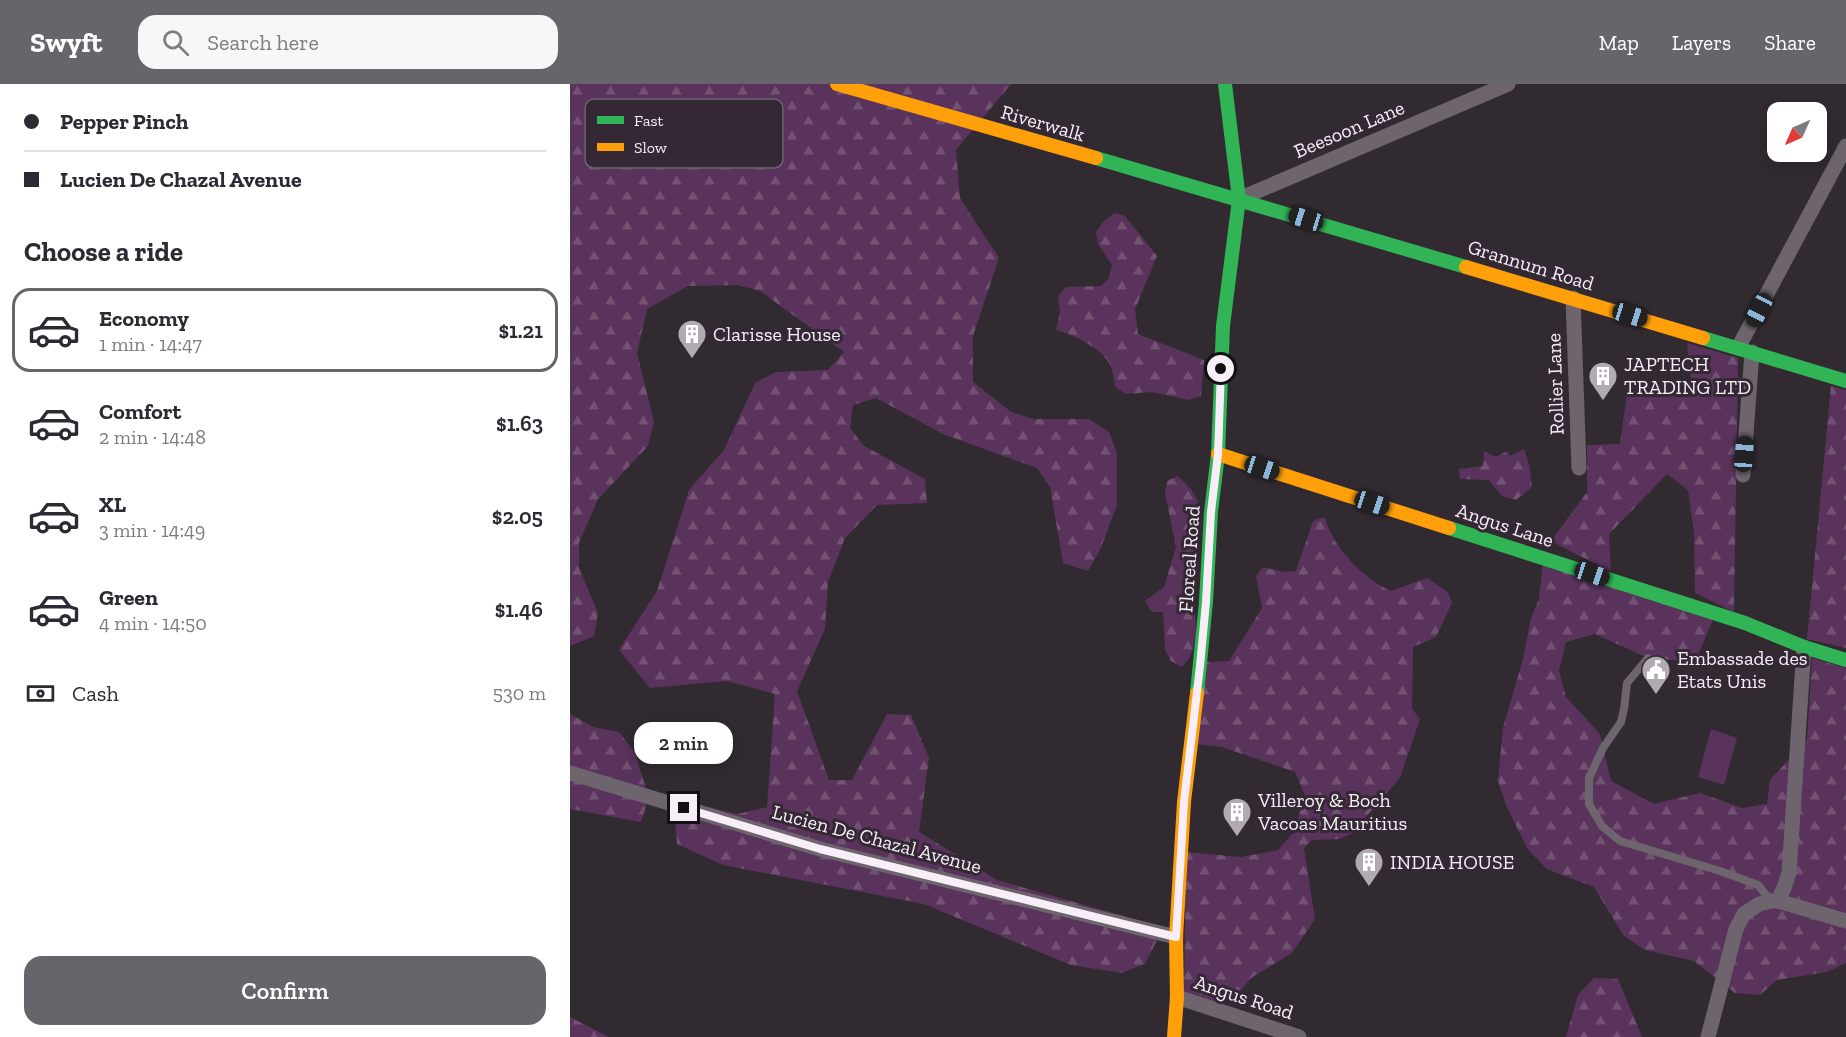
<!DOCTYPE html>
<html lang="en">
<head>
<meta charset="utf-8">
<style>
	body { margin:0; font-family:"Zilla Slab",serif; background:#f7f7f7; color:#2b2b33; height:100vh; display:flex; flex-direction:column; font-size:22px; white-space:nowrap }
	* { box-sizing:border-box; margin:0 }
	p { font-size:20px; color:#7c7c81 }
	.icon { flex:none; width:33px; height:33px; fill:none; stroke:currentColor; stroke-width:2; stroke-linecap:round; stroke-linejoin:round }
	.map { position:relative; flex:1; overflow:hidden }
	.drawer { display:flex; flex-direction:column; background:#fff; width:570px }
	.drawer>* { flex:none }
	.guide { display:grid; align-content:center; height:132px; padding:0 24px; background:#fff }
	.needle { width:39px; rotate:225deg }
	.fabs { position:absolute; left:1197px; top:18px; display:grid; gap:12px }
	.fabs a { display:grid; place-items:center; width:60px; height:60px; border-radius:12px; background:#fff; box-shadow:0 3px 15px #0003; font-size:30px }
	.end { position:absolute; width:27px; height:27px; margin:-14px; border:8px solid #f7eef7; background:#111; box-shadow:0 0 0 3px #111 }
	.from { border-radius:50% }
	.bubble { position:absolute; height:42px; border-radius:18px; background:#fff; box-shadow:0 3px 15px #0003; font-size:20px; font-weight:600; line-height:42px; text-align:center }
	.car { position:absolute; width:18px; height:36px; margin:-18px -9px; border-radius:8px; box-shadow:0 0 4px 2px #0007; background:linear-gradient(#222 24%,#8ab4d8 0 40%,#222 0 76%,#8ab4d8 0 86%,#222 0) }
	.guide b { display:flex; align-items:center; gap:21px; height:57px; font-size:22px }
	.guide b+b { border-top:2px solid #e1e1e2 }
	.guide i { width:15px; height:15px; background:#2b2b33 }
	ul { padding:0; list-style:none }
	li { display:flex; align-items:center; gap:18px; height:84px; margin:0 12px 9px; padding:0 12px; border:3px solid transparent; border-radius:18px }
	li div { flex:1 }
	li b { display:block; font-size:22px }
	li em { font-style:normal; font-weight:600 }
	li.active { border-color:#68646c }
	li>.icon { width:54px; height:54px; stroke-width:1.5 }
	h2 { padding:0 24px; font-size:27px; line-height:72px }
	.pay { display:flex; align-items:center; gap:15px; height:66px; padding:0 24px; font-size:22px }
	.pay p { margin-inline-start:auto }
	.action { display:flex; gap:12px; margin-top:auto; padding:12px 24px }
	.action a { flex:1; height:69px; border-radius:18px; background:#68646c; color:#fff; font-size:24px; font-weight:600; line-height:69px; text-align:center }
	header { display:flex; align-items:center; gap:36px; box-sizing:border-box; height:84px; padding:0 30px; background:#68646c; color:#fff }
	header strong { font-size:28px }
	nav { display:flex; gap:33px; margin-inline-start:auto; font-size:21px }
	.search { width:420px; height:54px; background:#f7f7f7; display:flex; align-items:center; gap:15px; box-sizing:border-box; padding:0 21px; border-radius:18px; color:#7c7c81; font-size:22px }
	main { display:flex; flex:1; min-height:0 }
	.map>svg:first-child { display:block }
	.grass { fill:#59335b }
	.forest { fill:url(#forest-firs) }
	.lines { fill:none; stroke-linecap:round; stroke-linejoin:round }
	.lane { stroke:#6d646e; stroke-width:8 }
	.street { stroke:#6d646e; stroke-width:15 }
	.fast { stroke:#30b455; stroke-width:14 }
	.slow { stroke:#ff9f0a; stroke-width:14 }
	.route { stroke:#f7eef7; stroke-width:8 }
	.labels { text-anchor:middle; stroke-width:6; stroke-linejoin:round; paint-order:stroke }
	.street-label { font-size:20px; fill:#f7eef7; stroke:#342834 }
	.poi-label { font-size:20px; fill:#f7eef7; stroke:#342834; text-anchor:start }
	.key { fill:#342834; stroke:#6e636e; stroke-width:1.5 }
	.key-label { font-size:16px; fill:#f7eef7 }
</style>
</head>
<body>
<header>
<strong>Swyft</strong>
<div class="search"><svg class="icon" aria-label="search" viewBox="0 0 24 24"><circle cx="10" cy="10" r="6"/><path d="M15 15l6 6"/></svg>Search here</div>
<nav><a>Map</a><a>Layers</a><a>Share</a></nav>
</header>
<main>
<section class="drawer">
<div class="guide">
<b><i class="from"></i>Pepper Pinch</b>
<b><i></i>Lucien De Chazal Avenue</b>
</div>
<h2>Choose a ride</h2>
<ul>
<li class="active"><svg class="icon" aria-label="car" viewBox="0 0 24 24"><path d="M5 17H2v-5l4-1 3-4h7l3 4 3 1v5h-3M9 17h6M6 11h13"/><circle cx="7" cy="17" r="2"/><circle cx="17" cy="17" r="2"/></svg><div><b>Economy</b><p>1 min · 14:47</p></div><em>$1.21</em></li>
<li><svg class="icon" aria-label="car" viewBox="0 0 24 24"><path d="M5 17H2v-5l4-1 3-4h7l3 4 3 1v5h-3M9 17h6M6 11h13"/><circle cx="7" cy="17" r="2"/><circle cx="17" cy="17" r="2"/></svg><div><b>Comfort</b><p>2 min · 14:48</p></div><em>$1.63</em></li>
<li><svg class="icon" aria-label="car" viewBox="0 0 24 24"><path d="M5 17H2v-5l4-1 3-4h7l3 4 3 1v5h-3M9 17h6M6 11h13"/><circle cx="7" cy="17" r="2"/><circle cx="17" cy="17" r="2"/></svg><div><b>XL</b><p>3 min · 14:49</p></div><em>$2.05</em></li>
<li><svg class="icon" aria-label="car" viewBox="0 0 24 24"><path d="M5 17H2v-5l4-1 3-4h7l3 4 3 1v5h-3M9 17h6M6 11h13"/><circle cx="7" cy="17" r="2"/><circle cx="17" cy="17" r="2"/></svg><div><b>Green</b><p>4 min · 14:50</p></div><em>$1.46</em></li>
</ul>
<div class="pay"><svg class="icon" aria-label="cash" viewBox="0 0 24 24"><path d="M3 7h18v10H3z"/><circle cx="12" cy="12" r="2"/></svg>Cash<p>530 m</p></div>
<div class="action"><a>Confirm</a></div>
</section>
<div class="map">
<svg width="1276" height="953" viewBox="0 0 1276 953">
	<defs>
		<pattern id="forest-firs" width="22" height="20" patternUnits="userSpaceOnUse" patternTransform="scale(1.5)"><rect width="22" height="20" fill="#59335b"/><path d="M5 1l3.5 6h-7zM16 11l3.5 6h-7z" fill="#725173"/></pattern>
	</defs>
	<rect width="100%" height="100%" fill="#312b31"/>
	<path class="grass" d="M1141,645L1167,654L1154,701L1128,693Z"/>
	<g class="forest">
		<path d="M0,0H441L386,66L390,114L429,174L403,252V298L441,328L464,335H519L539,348L547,369V421L530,466L518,487L493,479L480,403L467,384L373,350L306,314L283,321L280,344L294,362L355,395L357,419L307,421L275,454L258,498L255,545L227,607L259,696H282L317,630L341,631L359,674L349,748L427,796L571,837L590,850L575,880L551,889L501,881L354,820L153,781L107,760L105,734L122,719L167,730L197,723L205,610L157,597L80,604L49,566L87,507L119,406L154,366L185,299L206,288L258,286L274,268L190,207L167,201L118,202L77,225L67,269L84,338L78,362L28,415L9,459V484L28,529L24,552L0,562Z"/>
		<path d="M544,129L555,132L587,172L565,225L568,250L634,276L631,312L619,316L582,308L556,310L545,303C544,296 543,286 539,279C532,265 501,249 486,246L490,228L488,212L496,203L531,202L539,194L542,181L528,160L526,148L533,138Z"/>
		<path d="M1117,259L1168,274L1164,528L1125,509L1124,449L1118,406L1097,390L1039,450L1041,488L981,457L1017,408V361L1050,360L1057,310L1123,313Z"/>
		<path d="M1261,302L1276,306V564L1237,555Z"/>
		<path d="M954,365L959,380L962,403L946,416L932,412L919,396L890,395L889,385L913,382L914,367L926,373L937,367L940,372Z"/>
		<path d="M608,392C621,405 628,411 631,430C633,446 623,472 623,490C621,519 636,559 612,583L601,577L595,566L593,528H582L575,517L594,503L606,463L595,409L597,397Z"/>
		<path d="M755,433C761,462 794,495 821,507L857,494L878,508L882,519L866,553L843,563L842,625L850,635L830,694L781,750L769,755L742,756L734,764L745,835L722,869L681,894L667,911L637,923L614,912L616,768L671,773L708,766L724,748L735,711L725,688L652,663L626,660L637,578L659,577L692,524L686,492L693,483L714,488L726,487L743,437Z"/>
		<path d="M973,478L1144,533L1125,578L1078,574L1025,550L996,558L989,587L996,613L1030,650L1041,697L1084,720L1130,709L1172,724L1197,720L1200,696L1237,656L1242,574L1276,584V879L1257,888L1207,896L1190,911L1165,909L1124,877L1075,866L1054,852L1024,803L977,785L958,766L936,721L928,697L933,644L953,575L961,534L969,515Z"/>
		<path d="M0,630L23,643L49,648L65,669L79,714L71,738L0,725Z"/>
		<path d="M1024,894L1048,895L1072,953H996L1008,911Z"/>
		<path d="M0,932V933L39,953H0Z"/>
	</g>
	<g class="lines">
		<path class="lane" d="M1078,574L1057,599L1054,625L1051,638L1033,664L1019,694V720L1032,742L1050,757L1150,787L1188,801L1201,817"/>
		<g class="street">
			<path d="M669,115L938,0"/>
			<path d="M1003,214L1009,384"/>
			<path d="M1168,264L1276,62"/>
			<path d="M1173,391L1182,268"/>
			<path d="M0,689L250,765L606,853"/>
			<path d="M1208,817L1214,804L1219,789L1234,563"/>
			<path d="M607,913L729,953"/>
			<path d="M1138,953L1166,845L1174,830L1189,820L1201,817H1208L1276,837"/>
		</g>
		<g class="fast">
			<path d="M526,74L896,183"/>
			<path d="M1133,254L1276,297"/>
			<path d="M879,444L1175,539L1234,563L1276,576"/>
			<path d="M627,609L636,518L641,428L648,370L653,242L669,115L655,0"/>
		</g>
		<g class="slow">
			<path d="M267,0L526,74"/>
			<path d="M896,183L1133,254"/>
			<path d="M648,370L879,444"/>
			<path d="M604,953L607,913L606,853L614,718L627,609"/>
		</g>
	</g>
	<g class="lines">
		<path class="route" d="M114,724L250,765L606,853L614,718L630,582L636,518L641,428L648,370L651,285"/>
	</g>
	<defs>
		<g id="building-pin" transform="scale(1.5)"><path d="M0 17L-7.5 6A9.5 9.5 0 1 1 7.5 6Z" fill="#b2aab2" stroke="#342834"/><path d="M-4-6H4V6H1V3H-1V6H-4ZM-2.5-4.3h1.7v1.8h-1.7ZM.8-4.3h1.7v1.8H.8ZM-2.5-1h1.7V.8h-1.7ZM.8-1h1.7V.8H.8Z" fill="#fff"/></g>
		<g id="civic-pin" transform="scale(1.5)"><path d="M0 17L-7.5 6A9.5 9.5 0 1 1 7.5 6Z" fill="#b2aab2" stroke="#342834"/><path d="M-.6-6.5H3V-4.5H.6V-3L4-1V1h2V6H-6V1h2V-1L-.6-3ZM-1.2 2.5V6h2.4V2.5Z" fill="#fff"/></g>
	</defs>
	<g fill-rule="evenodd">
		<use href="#building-pin" x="122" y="250"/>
		<use href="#building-pin" x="1033" y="292"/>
		<use href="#civic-pin" x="1086" y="586"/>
		<use href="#building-pin" x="667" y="728"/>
		<use href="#building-pin" x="799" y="778"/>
	</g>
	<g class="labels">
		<g class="street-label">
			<text transform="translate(473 39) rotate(16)" y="7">Riverwalk</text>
			<text transform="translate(779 45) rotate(-23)" y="7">Beesoon Lane</text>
			<text transform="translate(961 181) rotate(17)" y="7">Grannum Road</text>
			<text transform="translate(985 300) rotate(-92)" y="7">Rollier Lane</text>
			<text transform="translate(935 441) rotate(18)" y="7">Angus Lane</text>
			<text transform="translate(619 475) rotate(-86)" y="7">Floreal Road</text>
			<text transform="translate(307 755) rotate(15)" y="7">Lucien De Chazal Avenue</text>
			<text transform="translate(674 913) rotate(18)" y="7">Angus Road</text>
		</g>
		<g class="poi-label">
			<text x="143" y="257">Clarisse House</text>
			<text x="1054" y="287">JAPTECH<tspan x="1054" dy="23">TRADING LTD</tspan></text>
			<text x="1107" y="581">Embassade des<tspan x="1107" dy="23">Etats Unis</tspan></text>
			<text x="688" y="723">Villeroy &amp; Boch<tspan x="688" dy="23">Vacoas Mauritius</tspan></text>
			<text x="820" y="785">INDIA HOUSE</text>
		</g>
	</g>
	<rect x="15" y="15" width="198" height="69" rx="9" class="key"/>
	<rect x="27" y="32" width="27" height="8" fill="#30b455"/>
	<rect x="27" y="59" width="27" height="8" fill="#ff9f0a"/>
	<g class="key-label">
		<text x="64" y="42">Fast</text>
		<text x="64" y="69">Slow</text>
	</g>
</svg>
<div class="fabs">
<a><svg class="needle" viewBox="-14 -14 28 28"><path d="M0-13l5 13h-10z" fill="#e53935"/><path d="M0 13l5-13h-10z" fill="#7c7c81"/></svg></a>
</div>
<i class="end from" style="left:651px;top:285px"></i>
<i class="end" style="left:114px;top:724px"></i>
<div class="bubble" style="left:64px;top:638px;width:99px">2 min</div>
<i class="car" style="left:736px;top:135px;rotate:287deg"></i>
<i class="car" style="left:1189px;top:226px;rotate:208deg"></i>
<i class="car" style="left:1060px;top:231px;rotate:107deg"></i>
<i class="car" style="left:1174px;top:370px;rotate:4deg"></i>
<i class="car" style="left:692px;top:384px;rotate:108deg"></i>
<i class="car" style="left:802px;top:419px;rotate:108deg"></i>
<i class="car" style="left:1022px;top:490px;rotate:108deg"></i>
</div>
</main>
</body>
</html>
